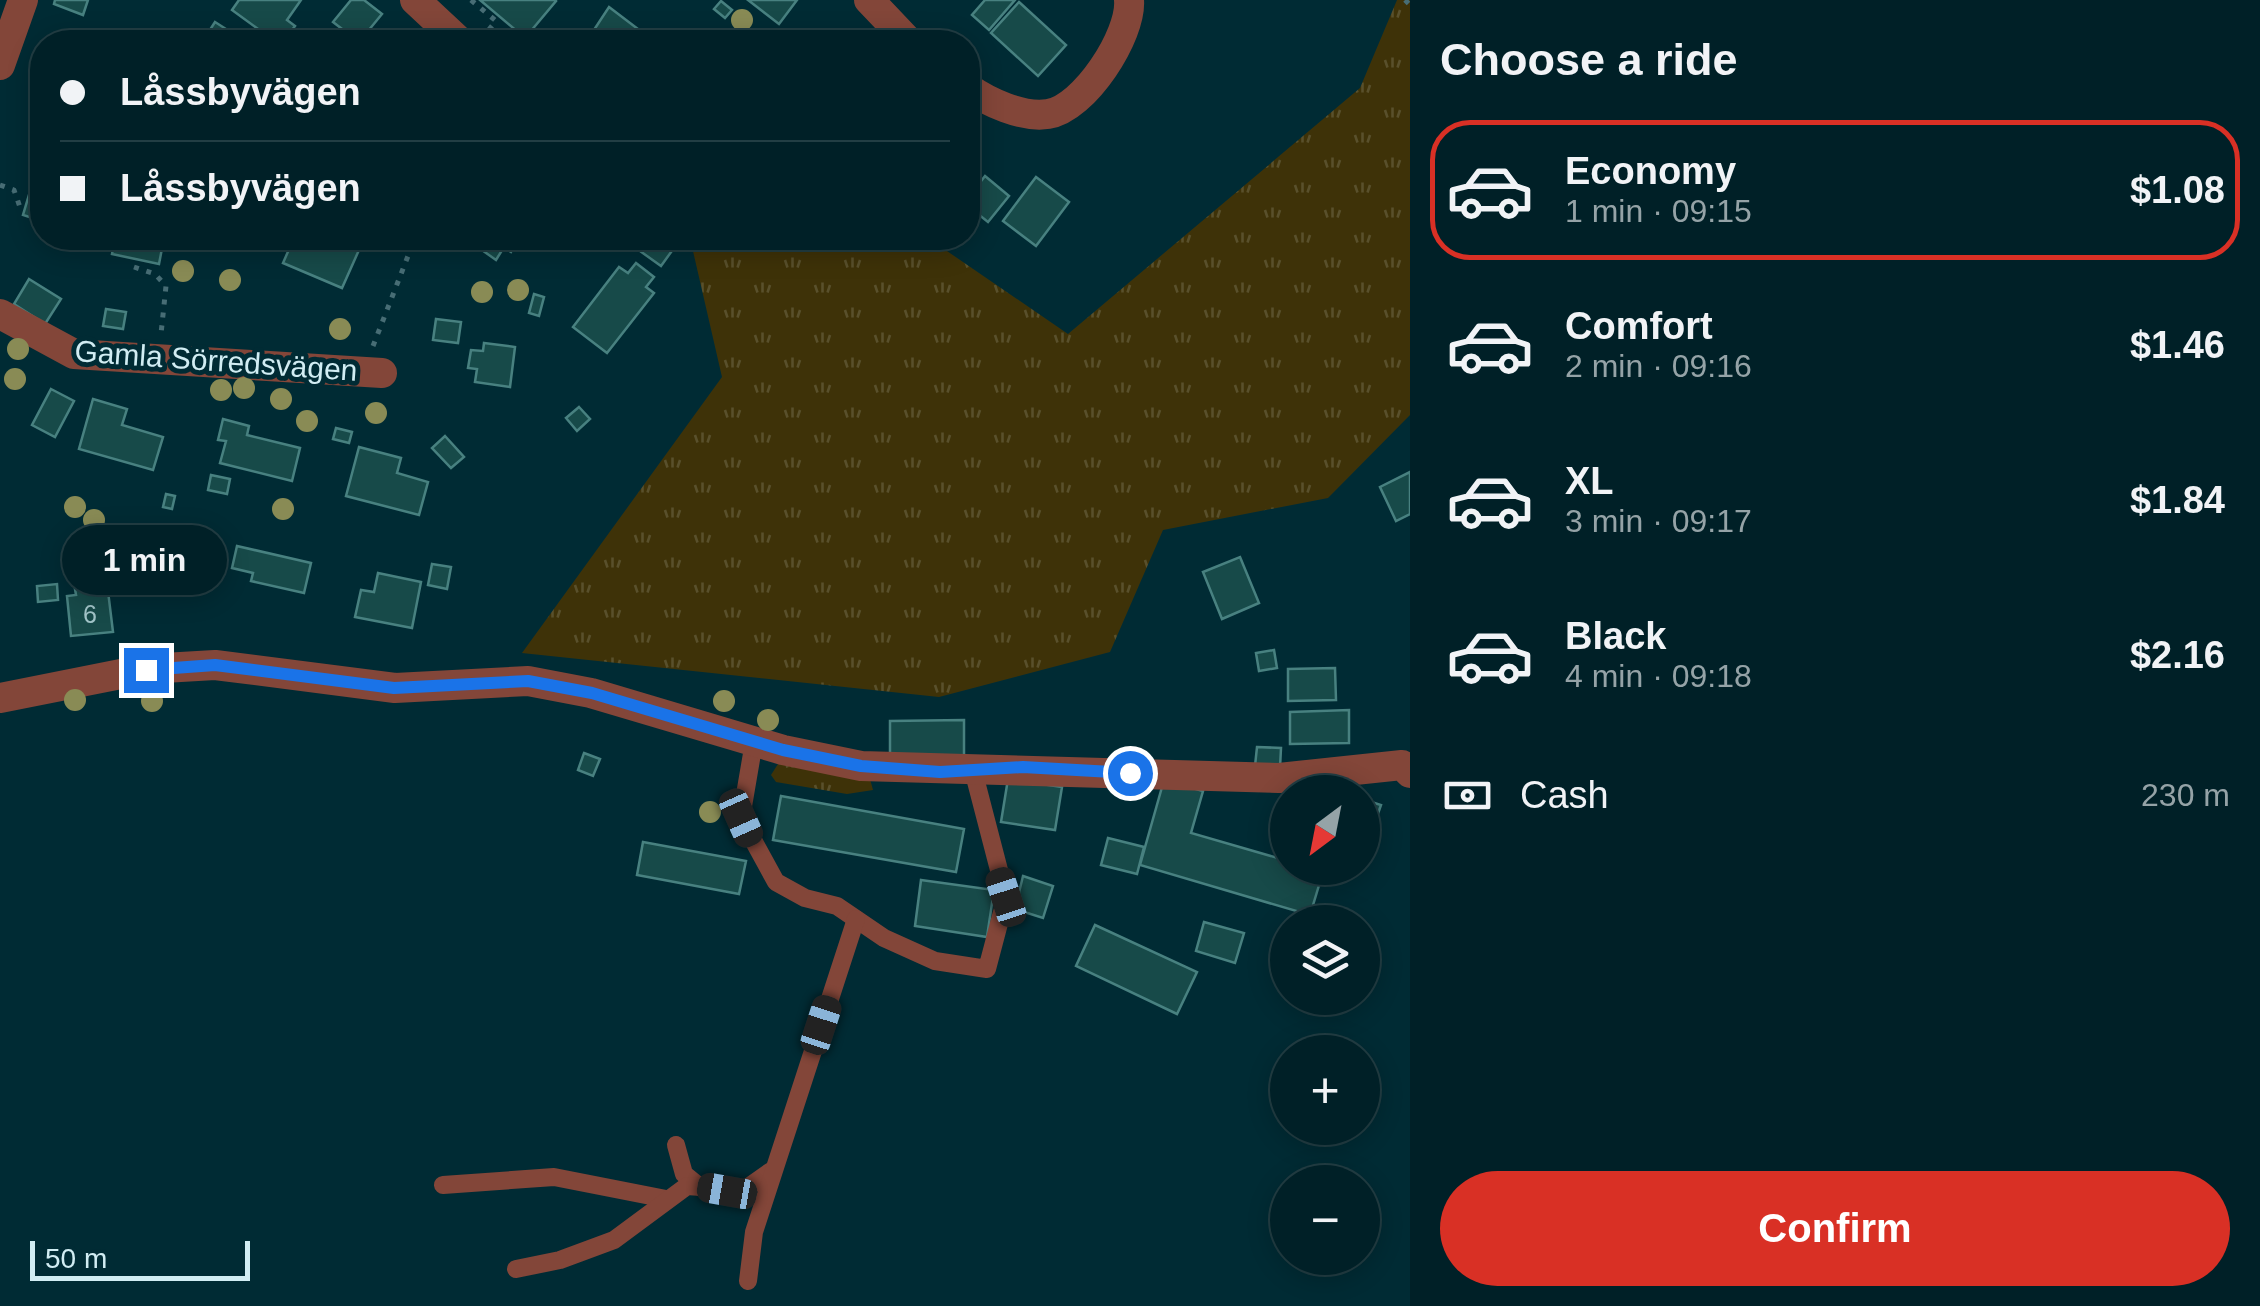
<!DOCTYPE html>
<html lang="en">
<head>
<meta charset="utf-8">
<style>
	body { margin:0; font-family:Arial,sans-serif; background:#0a282f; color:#f1f3f6; height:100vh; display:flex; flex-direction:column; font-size:38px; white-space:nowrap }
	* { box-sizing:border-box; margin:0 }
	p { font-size:32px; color:#95a3a7 }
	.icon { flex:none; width:55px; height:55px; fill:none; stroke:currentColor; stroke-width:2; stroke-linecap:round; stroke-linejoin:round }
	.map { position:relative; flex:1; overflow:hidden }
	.side { display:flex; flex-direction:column; background:#002027; width:850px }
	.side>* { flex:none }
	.top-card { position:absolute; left:30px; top:30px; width:950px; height:220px; border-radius:40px; box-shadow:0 5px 25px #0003,0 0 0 2px #223e44; display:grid; align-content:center; height:220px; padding:0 30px; background:#002027 }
	.needle { width:65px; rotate:212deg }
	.fabs { position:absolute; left:1270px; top:775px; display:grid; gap:20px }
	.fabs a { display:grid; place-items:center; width:110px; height:110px; border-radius:50%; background:#002027; box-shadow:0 5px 25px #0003,0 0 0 2px #223e44; font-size:50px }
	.scale { position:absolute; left:30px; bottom:25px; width:220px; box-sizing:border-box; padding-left:10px; border:5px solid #d1edf3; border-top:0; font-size:28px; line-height:35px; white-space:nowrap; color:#d1edf3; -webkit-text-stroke:8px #002b34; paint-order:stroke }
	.end { position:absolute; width:45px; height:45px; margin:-22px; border:12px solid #1a73e8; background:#fff; box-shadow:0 0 0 5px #fff }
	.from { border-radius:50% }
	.bubble { position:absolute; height:70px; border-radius:35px; background:#002027; box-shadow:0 5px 25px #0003,0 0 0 2px #223e44; font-size:32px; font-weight:700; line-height:70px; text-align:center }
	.car { position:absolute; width:30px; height:60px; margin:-30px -15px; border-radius:12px; box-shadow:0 0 8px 2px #0007; background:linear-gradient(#222 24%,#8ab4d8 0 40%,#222 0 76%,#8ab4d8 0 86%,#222 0) }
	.top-card b { display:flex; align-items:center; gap:35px; height:95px; font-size:38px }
	.top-card b+b { border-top:2px solid #223e44 }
	.top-card i { width:25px; height:25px; background:#f1f3f6 }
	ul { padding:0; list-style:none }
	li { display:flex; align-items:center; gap:30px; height:140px; margin:0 20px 15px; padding:0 10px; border:5px solid transparent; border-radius:40px }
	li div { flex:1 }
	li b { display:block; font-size:38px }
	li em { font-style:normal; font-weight:700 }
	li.on { border-color:#d93025 }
	li>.icon { width:90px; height:90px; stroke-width:1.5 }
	h2 { padding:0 30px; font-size:45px; line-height:120px }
	.pay { display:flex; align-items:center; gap:25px; height:110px; padding:0 30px; font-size:38px }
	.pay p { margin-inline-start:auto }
	.button { display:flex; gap:20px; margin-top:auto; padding:20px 30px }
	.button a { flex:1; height:115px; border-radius:60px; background:#d93025; color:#fff; font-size:40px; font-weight:700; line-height:115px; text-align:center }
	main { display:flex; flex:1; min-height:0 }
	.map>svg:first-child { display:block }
	.grass { fill:url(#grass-tufts) }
	.building { fill:#174a49; stroke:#488180; stroke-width:2.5 }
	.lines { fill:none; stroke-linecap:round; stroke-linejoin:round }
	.path { stroke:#476d75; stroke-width:5; stroke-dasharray:5 8; stroke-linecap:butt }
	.lane { stroke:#834639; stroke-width:18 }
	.street { stroke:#834639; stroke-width:30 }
	.tree { fill:#898b55 }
	.route { stroke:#1a73e8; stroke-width:12 }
	.labels { text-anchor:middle; stroke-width:10; stroke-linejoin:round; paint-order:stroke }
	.number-label { font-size:25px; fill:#a2c4c8 }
	.street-label { font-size:30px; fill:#d1edf3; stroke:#002b34 }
</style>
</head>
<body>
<main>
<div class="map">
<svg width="1410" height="1306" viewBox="0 0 1410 1306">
	<defs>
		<pattern id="grass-tufts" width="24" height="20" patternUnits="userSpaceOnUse" patternTransform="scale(2.5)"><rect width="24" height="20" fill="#3e3208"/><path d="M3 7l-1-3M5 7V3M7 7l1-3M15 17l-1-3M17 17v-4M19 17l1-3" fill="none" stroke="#59502c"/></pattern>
	</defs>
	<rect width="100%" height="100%" fill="#002b34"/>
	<g class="grass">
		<path d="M1397,0H1410V415L1328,498L1163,530L1110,652L939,697L522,653L722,377L690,238H928L1068,334L1360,88Z"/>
		<path d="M778,764L870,779L873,790L847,794L776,782L771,775Z"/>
	</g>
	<g class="building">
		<path d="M55,0H88L83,15L54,4Z"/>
		<path d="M239,0H301L287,20L295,26L283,42H276L232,10Z"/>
		<path d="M351,0H364L382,14L359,42L333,22Z"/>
		<path d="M480,0H555L556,1L525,38Z"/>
		<path d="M748,0H797L779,24Z"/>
		<path d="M985,0H1015L989,30L972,15Z"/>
		<path d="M721,1L732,10L725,18L714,9Z"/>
		<path d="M1019,2L1066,45L1038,76L991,33Z"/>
		<path d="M609,7L655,42H586Z"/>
		<path d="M215,22L226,29L217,42L206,36Z"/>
		<path d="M813,33L826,42H806Z"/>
		<path d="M42,151V221L23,215Z"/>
		<path d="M985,176L1009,196L988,222L968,206V198Z"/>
		<path d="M1036,177L1069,202L1036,246L1003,221Z"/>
		<path d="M115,238H164L159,264L112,254Z"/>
		<path d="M294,238H331L359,250L342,288L283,263Z"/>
		<path d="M465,238H519L511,252L504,247L496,260Z"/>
		<path d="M639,238H674L679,241L661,266L633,246Z"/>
		<path d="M636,263L654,277L646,287L654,293L607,353L573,327L619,267L628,273Z"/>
		<path d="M29,279L61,299L45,324L14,304Z"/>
		<path d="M534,294L544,297L539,316L529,313Z"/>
		<path d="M106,309L126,312L123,329L103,326Z"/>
		<path d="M436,319L461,322L458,343L433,340Z"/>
		<path d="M484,343L515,347L510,387L475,382L477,369L468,368L471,350L483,351Z"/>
		<path d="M51,389L74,401L55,437L32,425Z"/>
		<path d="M93,399L127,409L122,425L163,437L153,470L79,449Z"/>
		<path d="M579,407L590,419L577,431L566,418Z"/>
		<path d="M223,419L249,426L247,435L300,448L292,481L220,463L226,441L218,440Z"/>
		<path d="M336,428L352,432L349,443L333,439Z"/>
		<path d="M445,436L464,457L451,468L432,448Z"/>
		<path d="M359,447L401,458L397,473L428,482L419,515L346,496Z"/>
		<path d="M1410,472V514L1396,521L1380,487Z"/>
		<path d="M211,475L230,479L227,494L208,490Z"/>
		<path d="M166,494L175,496L172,509L163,507Z"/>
		<path d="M237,546L311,563L304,593L251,581L253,573L232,568Z"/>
		<path d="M1240,557L1259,603L1222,619L1203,572Z"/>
		<path d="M178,563L202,567L199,584L176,580Z"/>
		<path d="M138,564L140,590L115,592L112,566Z"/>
		<path d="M432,564L451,567L447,589L428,585Z"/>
		<path d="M378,573L421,582L412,628L355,617L361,590L374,592Z"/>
		<path d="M57,584L58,600L38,602L37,586Z"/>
		<path d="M93,587L94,592L108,591L113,632L71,636L67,596L76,595L75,589Z"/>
		<path d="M1274,650L1277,668L1259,671L1256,653Z"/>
		<path d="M1335,668L1336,700L1288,701V669Z"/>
		<path d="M1349,710V743L1290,744V712Z"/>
		<path d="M964,720V757L890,758V721Z"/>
		<path d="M1257,747L1281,748L1280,768L1255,766Z"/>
		<path d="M584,753L600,759L593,776L578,770Z"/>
		<path d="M1008,779L1062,787L1055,830L1001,822Z"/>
		<path d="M1164,780L1203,791L1191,833L1288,861V868L1323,872L1310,915L1140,865Z"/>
		<path d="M781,796L964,829L956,872L773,840Z"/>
		<path d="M1362,799L1381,805L1362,860Z"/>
		<path d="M1108,838L1144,847L1137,874L1101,865Z"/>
		<path d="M643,842L746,861L739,894L637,875Z"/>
		<path d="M1023,876L1053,886L1043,918L1015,909Z"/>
		<path d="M921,880L994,890L987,937L915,926Z"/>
		<path d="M1204,922L1244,933L1235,963L1196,951Z"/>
		<path d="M1095,925L1197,972L1177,1014L1076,966Z"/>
	</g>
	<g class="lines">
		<g class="path">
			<path d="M471,0L496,21L487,32"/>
			<path d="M1405,0L1410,5"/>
			<path d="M42,43V51"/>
			<path d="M0,185L14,190L21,210"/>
			<path d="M134,267L155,274L166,286L161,334"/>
			<path d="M373,346L415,238"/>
		</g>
		<g class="lane">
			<path d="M754,742L741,818L776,882L805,898L837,906L884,938L935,961L987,969L1006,897L973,770"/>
			<path d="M676,1145L684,1174L700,1187"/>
			<path d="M443,1185L554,1177L666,1199"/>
			<path d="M516,1269L560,1260L614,1240L687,1186L744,1190L771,1171"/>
			<path d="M748,1281L754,1232L856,919"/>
		</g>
		<g class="street">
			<path d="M415,0L460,42"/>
			<path d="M869,0L909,42"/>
			<path d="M0,65L23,0"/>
			<path d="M968,88C988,102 1022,118 1048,114C1084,109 1132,35 1129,0"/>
			<path d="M0,314L74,354L382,373"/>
			<path d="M0,698L146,669L215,665L395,688L528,681L591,693L783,750L861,766L1279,778L1402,765L1410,773"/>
		</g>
	</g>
	<g class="tree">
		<circle cx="742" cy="20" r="11"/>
		<circle cx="183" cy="271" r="11"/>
		<circle cx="230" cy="280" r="11"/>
		<circle cx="518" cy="290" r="11"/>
		<circle cx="482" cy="292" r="11"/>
		<circle cx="340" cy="329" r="11"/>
		<circle cx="18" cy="349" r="11"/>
		<circle cx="15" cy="379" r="11"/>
		<circle cx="244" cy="388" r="11"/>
		<circle cx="221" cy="390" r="11"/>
		<circle cx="281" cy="399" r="11"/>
		<circle cx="376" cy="413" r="11"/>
		<circle cx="307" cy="421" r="11"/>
		<circle cx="75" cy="507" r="11"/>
		<circle cx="283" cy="509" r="11"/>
		<circle cx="94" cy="520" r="11"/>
		<circle cx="75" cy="700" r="11"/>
		<circle cx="152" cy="701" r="11"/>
		<circle cx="724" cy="701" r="11"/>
		<circle cx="768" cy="720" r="11"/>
		<circle cx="710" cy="812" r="11"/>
	</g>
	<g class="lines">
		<path class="route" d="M146,670L215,665L394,688L528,681L592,693L783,750L861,766L940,772L1023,767L1130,773"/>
	</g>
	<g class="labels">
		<g class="number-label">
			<text x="90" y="623">6</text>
		</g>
		<g class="street-label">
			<text transform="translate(216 361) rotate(4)" y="10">Gamla Sörredsvägen</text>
		</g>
	</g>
</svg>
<div class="fabs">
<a><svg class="needle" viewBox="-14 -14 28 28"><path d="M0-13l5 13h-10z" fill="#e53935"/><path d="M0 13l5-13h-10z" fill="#95a3a7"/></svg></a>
<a><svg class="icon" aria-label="layers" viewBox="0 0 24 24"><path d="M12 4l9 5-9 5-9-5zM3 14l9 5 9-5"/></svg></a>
<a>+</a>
<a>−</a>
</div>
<div class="scale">50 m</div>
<i class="end from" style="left:1130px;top:773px"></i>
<i class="end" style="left:146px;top:670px"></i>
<div class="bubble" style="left:62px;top:525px;width:165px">1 min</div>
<i class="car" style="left:741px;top:818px;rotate:156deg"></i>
<i class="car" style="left:1006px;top:897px;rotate:342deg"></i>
<i class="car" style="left:821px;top:1025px;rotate:18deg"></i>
<i class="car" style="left:727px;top:1191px;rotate:280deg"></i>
<div class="top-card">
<b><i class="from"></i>Låssbyvägen</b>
<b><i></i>Låssbyvägen</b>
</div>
</div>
<section class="side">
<h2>Choose a ride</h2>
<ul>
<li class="on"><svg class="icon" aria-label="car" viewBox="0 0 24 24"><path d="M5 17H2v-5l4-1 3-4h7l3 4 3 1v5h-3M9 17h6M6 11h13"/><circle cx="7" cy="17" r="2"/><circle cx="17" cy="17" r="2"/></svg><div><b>Economy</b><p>1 min · 09:15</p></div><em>$1.08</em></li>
<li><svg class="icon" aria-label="car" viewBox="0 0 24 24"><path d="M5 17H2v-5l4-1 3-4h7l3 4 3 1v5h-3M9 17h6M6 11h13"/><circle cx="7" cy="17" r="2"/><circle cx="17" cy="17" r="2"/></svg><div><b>Comfort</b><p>2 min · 09:16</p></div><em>$1.46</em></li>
<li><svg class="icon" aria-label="car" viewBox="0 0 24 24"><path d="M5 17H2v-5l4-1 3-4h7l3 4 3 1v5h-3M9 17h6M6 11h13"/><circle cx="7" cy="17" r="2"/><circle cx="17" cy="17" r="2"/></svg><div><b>XL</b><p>3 min · 09:17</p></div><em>$1.84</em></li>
<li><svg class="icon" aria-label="car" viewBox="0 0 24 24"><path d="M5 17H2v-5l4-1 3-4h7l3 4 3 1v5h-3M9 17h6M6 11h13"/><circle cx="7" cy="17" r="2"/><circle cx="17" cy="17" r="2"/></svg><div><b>Black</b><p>4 min · 09:18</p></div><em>$2.16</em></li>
</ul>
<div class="pay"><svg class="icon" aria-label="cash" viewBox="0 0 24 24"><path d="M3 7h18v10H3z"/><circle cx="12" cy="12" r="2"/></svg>Cash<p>230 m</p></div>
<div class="button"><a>Confirm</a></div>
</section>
</main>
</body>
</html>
